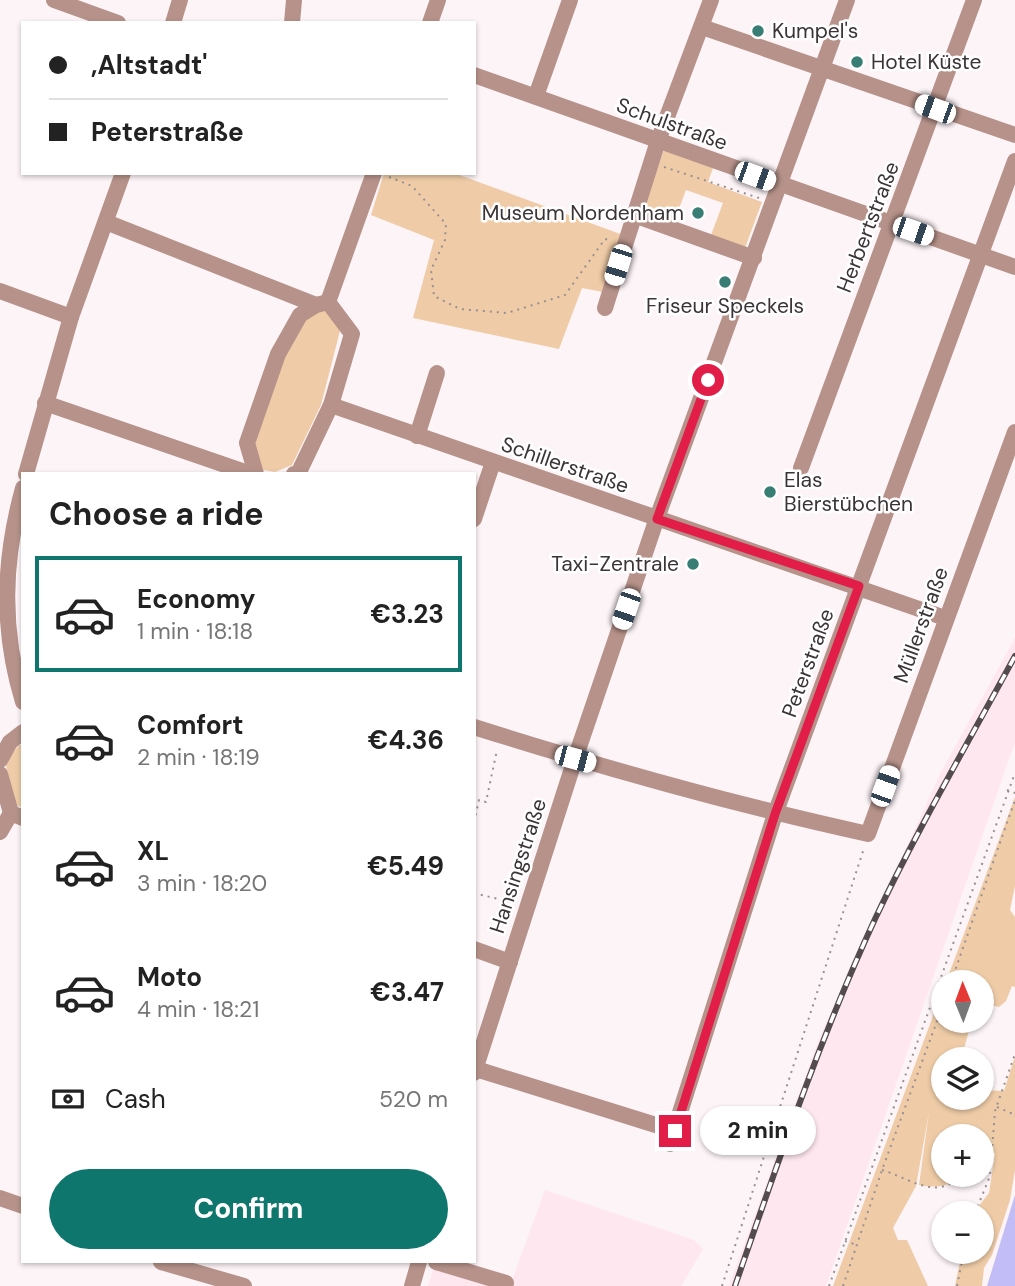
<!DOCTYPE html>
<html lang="en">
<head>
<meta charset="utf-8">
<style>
	body { margin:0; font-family:"DM Sans",sans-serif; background:#f6f6f6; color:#222; height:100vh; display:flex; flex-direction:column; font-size:26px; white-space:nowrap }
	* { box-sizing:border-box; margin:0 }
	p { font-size:23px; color:#767676 }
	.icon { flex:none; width:38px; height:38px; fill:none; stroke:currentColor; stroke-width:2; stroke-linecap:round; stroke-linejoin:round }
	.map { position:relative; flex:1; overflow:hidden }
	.sheet { position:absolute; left:21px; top:472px; width:455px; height:791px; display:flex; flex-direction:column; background:#fff; border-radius:0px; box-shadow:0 2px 5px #0004 }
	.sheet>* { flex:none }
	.guide { position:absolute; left:21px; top:21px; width:455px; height:154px; border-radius:0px; box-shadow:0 2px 5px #0004; display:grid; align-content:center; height:154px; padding:0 28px; background:#fff }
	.needle { width:46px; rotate:359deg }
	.fabs { position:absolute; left:931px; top:970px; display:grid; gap:14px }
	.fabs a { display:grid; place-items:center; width:63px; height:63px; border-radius:50%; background:#fff; box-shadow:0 2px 5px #0004; font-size:35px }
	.end { position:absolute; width:32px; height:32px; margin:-16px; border:9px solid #e11d48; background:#fff; box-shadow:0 0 0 4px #fff }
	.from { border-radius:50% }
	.bubble { position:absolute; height:49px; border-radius:24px; background:#fff; box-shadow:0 2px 5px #0004; font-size:23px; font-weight:700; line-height:49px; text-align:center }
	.car { position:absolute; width:21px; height:42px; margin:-21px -10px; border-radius:9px; box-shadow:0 0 5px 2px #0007; background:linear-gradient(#fff 24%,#345 0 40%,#fff 0 76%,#345 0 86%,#fff 0) }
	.guide b { display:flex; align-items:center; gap:24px; height:66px; font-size:26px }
	.guide b+b { border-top:2px solid #e0e0e0 }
	.guide i { width:18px; height:18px; background:#222 }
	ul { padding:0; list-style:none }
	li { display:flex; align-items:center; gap:21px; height:116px; margin:0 14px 10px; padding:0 14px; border:4px solid transparent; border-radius:0px }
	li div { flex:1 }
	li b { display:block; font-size:26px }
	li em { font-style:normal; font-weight:700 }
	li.on { border-color:#0f766e }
	li>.icon { width:63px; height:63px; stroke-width:1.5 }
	h2 { padding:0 28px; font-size:32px; line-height:84px }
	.pay { display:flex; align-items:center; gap:18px; height:77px; padding:0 28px; font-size:26px }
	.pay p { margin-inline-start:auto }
	.primary-button { display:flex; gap:14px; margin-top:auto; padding:14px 28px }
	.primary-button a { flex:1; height:80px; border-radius:42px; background:#0f766e; color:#fff; font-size:28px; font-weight:700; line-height:80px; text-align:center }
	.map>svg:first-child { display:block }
	.built { fill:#fee7ee }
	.green { fill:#efcca7 }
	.water { fill:#c2bdf7 }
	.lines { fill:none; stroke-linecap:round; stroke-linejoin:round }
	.path { stroke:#989092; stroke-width:2; stroke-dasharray:2 5; stroke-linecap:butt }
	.minor { stroke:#b6928a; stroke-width:16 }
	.rail-casing { stroke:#534b4d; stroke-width:6 }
	.rail { stroke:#fff; stroke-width:3.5; stroke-dasharray:10; stroke-linecap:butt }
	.route { stroke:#e11d48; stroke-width:9 }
	.poi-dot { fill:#387e74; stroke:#fff; stroke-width:2.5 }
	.labels { text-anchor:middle; stroke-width:5; stroke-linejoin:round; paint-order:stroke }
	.poi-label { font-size:21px; fill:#3b3335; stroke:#fff; text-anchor:start }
	.street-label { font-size:21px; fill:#3b3335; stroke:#fff }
</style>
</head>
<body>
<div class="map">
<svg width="1015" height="1286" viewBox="0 0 1015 1286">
	<rect width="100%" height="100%" fill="#fdf4f7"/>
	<g class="built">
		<path d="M1015,638V742L826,1286H729L819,1039L941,772Z"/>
		<path d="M545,1190L694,1240L703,1249L681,1286H510Z"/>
		<path d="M434,1267L493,1286H428Z"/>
	</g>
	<g class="green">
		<path d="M664,150L713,168L708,182L762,202L745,248L711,235L723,203L686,190L674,222L642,210Z"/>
		<path d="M384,173H454L623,235L608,293L582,288L559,349L413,318L434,240L371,215Z"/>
		<path d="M326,305L341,327L321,405L292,465L275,472L257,469L249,442L280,355L313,309Z"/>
		<path d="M19,745H23V808L16,805L5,762Z"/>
		<path d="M1015,797V886L1010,910L1015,917V987L1012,986L1006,1001L999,1007L982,1003V982H946Z"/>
		<path d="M943,989V1020H972L963,1052L965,1059H943V1097H982V1090L1004,1091L1015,1056V1170L1010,1200L992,1255L984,1268L982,1286H955L962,1251H982V1213H973L989,1193L995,1153H982V1136H943V1174H960C950,1188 934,1188 919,1185L929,1112L916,1186L893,1228L898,1240H907L928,1286H833Z"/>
	</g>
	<path class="water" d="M1015,1195V1286H987Z"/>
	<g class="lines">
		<g class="path">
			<path d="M664,167L759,198"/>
			<path d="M389,177L412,186L446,224L445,240L431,270L434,296L460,309L507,313L565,295L605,239L610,240"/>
			<path d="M1007,790L1015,793"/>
			<path d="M474,822L479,800L486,802L497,750"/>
			<path d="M474,893L514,903"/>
			<path d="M951,982L1015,800"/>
			<path d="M997,1107L1015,1115"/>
			<path d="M982,1153L989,1152"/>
			<path d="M882,1170C907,1177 940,1203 960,1174"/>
			<path d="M975,1213L990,1176L995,1111L1015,1054"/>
			<path d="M845,1241L857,1245"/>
			<path d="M722,1286L864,848"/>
			<path d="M829,1286L1015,773"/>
			<path d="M843,1286L882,1170L943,1005"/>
			<path d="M957,1286L964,1251"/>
		</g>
		<g class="minor">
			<path d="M54,0L118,23"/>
			<path d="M173,23L180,0"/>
			<path d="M292,23L294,0"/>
			<path d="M430,23L438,0"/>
			<path d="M702,27L1015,135"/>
			<path d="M474,75L1015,267"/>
			<path d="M536,96L570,0"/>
			<path d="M634,215L754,258"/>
			<path d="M106,222L316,305"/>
			<path d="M0,291L71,317"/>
			<path d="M328,302L374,173"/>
			<path d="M605,308L658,141L711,0"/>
			<path d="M45,403L251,474"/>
			<path d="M331,405L945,618"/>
			<path d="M417,436L437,373"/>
			<path d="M801,468L974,0"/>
			<path d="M26,474L71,317L123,173"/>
			<path d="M256,474L247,443L278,354L300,315L316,305L328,302"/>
			<path d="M294,474H298L331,405L352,334L328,302"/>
			<path d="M23,488C3,561 1,629 23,702"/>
			<path d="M474,519L493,462"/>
			<path d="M474,727C604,768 735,805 868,834L1015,432"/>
			<path d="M0,760L10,742L23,732"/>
			<path d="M0,774L11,813L23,818"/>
			<path d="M0,832L11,813"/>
			<path d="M474,949L510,962"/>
			<path d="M476,1069L675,1131"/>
			<path d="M474,1073L575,759L657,518L847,0"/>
			<path d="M670,1144L775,814L1015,161"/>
			<path d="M0,1198L23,1206"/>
			<path d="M161,1262L244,1286"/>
			<path d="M436,1262L506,1283"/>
			<path d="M412,1286L419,1262"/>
		</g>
		<g class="rail-casing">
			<path id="rail" d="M735,1286C778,1162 820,1038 875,919C917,830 968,743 1015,656"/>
		</g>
		<use href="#rail" class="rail"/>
	</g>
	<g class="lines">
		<path class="route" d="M675,1131L775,814L859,586L657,519L708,380"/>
	</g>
	<g class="poi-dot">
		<circle cx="758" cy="31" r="7"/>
		<circle cx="857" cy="62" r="7"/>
		<circle cx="698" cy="213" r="7"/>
		<circle cx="725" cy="282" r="7"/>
		<circle cx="770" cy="492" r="7"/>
		<circle cx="693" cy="564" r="7"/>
	</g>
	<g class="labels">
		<g class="poi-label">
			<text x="772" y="38">Kumpel's</text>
			<text x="871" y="69">Hotel Küste</text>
			<text x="684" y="220" text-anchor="end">Museum Nordenham</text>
			<text x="725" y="313" text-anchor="middle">Friseur Speckels</text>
			<text x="784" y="487">Elas<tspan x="784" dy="24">Bierstübchen</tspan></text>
			<text x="679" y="571" text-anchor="end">Taxi-Zentrale</text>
		</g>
		<g class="street-label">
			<text transform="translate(672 124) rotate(20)" y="7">Schulstraße</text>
			<text transform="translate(868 227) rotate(-69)" y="7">Herbertstraße</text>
			<text transform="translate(565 465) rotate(19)" y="7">Schillerstraße</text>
			<text transform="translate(921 625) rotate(-70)" y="7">Müllerstraße</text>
			<text transform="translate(808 663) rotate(-70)" y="7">Peterstraße</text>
			<text transform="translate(518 866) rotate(-72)" y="7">Hansingstraße</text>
		</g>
	</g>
</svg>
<div class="fabs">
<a><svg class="needle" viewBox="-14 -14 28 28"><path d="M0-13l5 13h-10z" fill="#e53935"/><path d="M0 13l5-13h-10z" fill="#767676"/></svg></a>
<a><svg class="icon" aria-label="layers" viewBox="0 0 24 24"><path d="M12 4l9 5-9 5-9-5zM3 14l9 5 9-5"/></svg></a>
<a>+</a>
<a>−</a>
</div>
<i class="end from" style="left:708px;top:380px"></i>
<i class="end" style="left:675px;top:1131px"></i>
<div class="bubble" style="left:700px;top:1106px;width:116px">2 min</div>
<i class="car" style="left:935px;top:109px;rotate:290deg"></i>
<i class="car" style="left:755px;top:176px;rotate:110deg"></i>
<i class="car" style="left:913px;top:231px;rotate:109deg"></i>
<i class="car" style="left:618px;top:265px;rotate:197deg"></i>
<i class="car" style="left:626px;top:609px;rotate:199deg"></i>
<i class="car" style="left:575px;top:759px;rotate:105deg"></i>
<i class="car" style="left:885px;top:786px;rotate:20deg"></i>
<div class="guide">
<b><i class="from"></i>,Altstadt'</b>
<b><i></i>Peterstraße</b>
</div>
<section class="sheet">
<h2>Choose a ride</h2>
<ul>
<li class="on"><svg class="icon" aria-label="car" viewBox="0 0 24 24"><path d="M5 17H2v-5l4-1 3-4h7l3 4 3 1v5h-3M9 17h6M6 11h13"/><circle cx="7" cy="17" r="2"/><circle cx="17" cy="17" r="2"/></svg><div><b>Economy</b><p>1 min · 18:18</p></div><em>€3.23</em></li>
<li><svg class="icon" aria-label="car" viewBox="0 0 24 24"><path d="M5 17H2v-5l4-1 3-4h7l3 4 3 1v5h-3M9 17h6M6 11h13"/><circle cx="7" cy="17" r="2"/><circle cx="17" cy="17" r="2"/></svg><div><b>Comfort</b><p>2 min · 18:19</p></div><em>€4.36</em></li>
<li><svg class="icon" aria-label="car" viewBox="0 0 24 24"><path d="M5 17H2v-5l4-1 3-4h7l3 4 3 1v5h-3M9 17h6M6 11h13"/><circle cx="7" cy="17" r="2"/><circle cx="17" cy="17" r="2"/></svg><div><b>XL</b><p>3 min · 18:20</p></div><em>€5.49</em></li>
<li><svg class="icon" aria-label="car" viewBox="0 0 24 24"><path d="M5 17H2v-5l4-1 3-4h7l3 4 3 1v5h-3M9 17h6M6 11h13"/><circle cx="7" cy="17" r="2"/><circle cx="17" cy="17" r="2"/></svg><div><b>Moto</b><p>4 min · 18:21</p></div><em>€3.47</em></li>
</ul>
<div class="pay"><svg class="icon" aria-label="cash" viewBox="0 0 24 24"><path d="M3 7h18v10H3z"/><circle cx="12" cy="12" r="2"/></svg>Cash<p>520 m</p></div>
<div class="primary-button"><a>Confirm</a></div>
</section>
</div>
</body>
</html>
